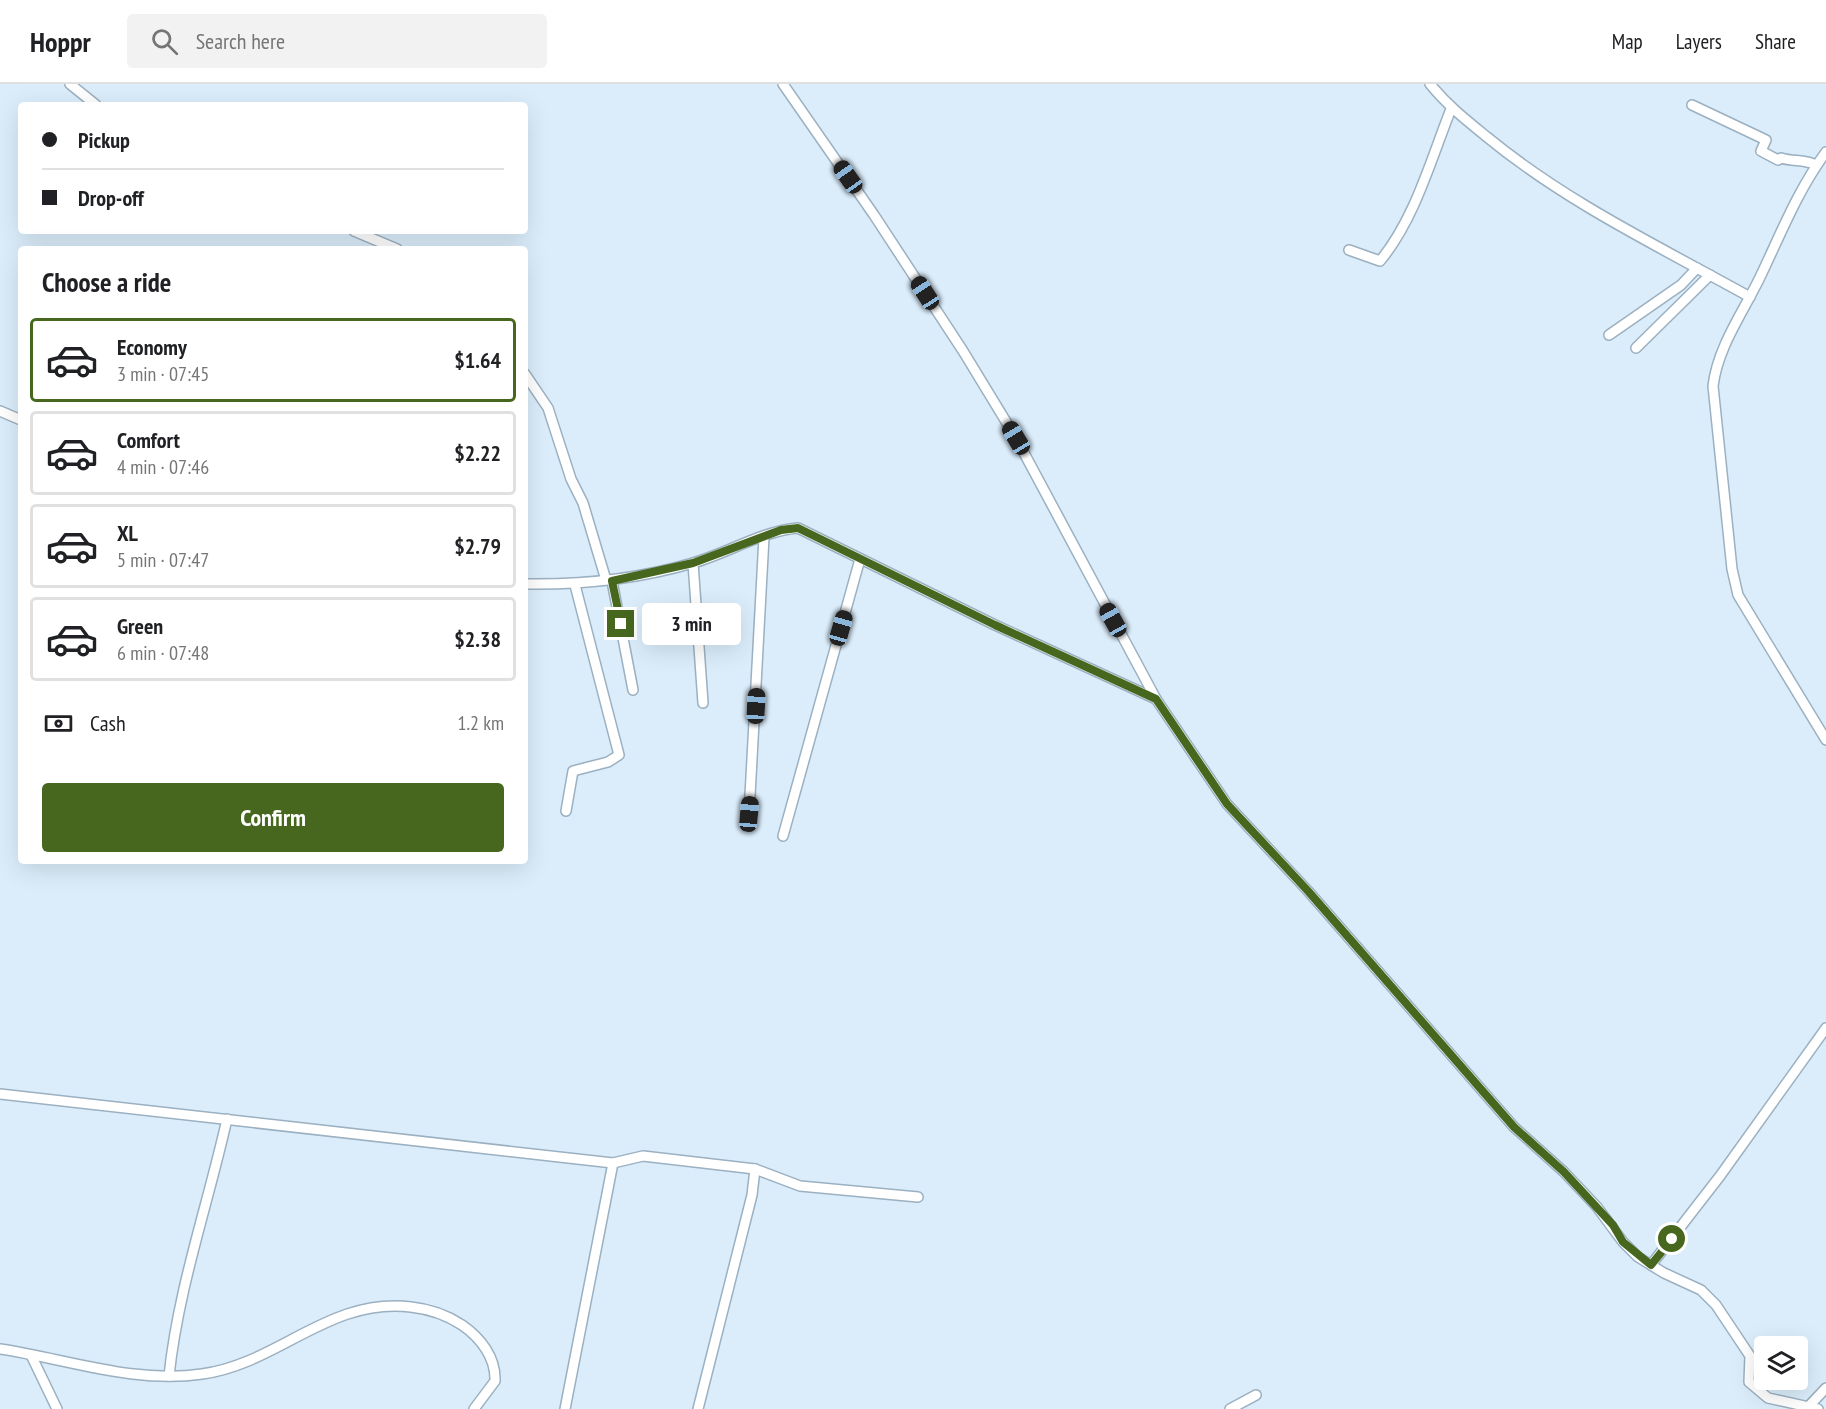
<!DOCTYPE html>
<html lang="en">
<head>
<meta charset="utf-8">
<style>
	body { margin:0; font-family:"PT Sans Narrow",sans-serif; background:#f2f2f2; color:#202124; height:100vh; display:flex; flex-direction:column; font-size:22px; white-space:nowrap }
	* { box-sizing:border-box; margin:0 }
	p { font-size:20px; color:#757577 }
	.icon { flex:none; width:33px; height:33px; fill:none; stroke:currentColor; stroke-width:2; stroke-linecap:round; stroke-linejoin:round }
	.map { position:relative; flex:1; overflow:hidden }
	.drawer { position:absolute; left:18px; top:162px; width:510px; height:618px; display:flex; flex-direction:column; background:#fff; border-radius:6px; box-shadow:0 6px 24px #0002 }
	.drawer>* { flex:none }
	.banner { position:absolute; left:18px; top:18px; width:510px; height:132px; border-radius:6px; box-shadow:0 6px 24px #0002; display:grid; align-content:center; height:132px; padding:0 24px; background:#fff }
	.tools { position:absolute; left:1754px; top:1252px; display:grid; gap:12px }
	.tools a { display:grid; place-items:center; width:54px; height:54px; border-radius:6px; background:#fff; box-shadow:0 6px 24px #0002; font-size:30px }
	.end { position:absolute; width:27px; height:27px; margin:-14px; border:8px solid #46671d; background:#fff; box-shadow:0 0 0 3px #fff }
	.from { border-radius:50% }
	.bubble { position:absolute; height:42px; border-radius:6px; background:#fff; box-shadow:0 6px 24px #0002; font-size:20px; font-weight:700; line-height:42px; text-align:center }
	.car { position:absolute; width:18px; height:36px; margin:-18px -9px; border-radius:8px; box-shadow:0 0 4px 2px #0007; background:linear-gradient(#222 24%,#8ab4d8 0 40%,#222 0 76%,#8ab4d8 0 86%,#222 0) }
	.banner b { display:flex; align-items:center; gap:21px; height:57px; font-size:22px }
	.banner b+b { border-top:2px solid #e0e0e0 }
	.banner i { width:15px; height:15px; background:#202124 }
	ul { padding:0; list-style:none }
	li { display:flex; align-items:center; gap:18px; height:84px; margin:0 12px 9px; padding:0 12px; border:3px solid #e0e0e0; border-radius:6px }
	li div { flex:1 }
	li b { display:block; font-size:22px }
	li em { font-style:normal; font-weight:700 }
	li.current { border-color:#46671d }
	li>.icon { width:54px; height:54px; stroke-width:1.5 }
	h2 { padding:0 24px; font-size:27px; line-height:72px }
	.pay { display:flex; align-items:center; gap:15px; height:66px; padding:0 24px; font-size:22px }
	.pay p { margin-inline-start:auto }
	.action { display:flex; gap:12px; margin-top:auto; padding:12px 24px }
	.action a { flex:1; height:69px; border-radius:6px; background:#46671d; color:#fff; font-size:24px; font-weight:700; line-height:69px; text-align:center }
	header { display:flex; align-items:center; gap:36px; box-sizing:border-box; height:84px; padding:0 30px; background:#fff; border-bottom:2px solid #e0e0e0 }
	header strong { font-size:28px }
	nav { display:flex; gap:33px; margin-inline-start:auto; font-size:21px }
	.search { width:420px; height:54px; background:#f2f2f2; display:flex; align-items:center; gap:15px; box-sizing:border-box; padding:0 21px; border-radius:6px; color:#757577; font-size:22px }
	.map>svg:first-child { display:block }
	.lines { fill:none; stroke-linecap:round; stroke-linejoin:round }
	.minor-casing { stroke:#9bb0c0; stroke-width:12 }
	.minor { stroke:#fff; stroke-width:9 }
	.route { stroke:#46671d; stroke-width:8 }
</style>
</head>
<body>
<header>
<strong>Hoppr</strong>
<div class="search"><svg class="icon" aria-label="search" viewBox="0 0 24 24"><circle cx="10" cy="10" r="6"/><path d="M15 15l6 6"/></svg>Search here</div>
<nav><a>Map</a><a>Layers</a><a>Share</a></nav>
</header>
<div class="map">
<svg width="1826" height="1325" viewBox="0 0 1826 1325">
	<rect width="100%" height="100%" fill="#dbedfb"/>
	<g class="lines">
		<g class="minor-casing">
			<g id="minor">
				<path d="M70,0L96,21"/>
				<path d="M783,0L874,131L963,267L1016,354L1156,615L1227,720L1308,807L1514,1043L1564,1088L1597,1123L1623,1158L1638,1173L1664,1189L1701,1206L1716,1221L1750,1272L1749,1298L1768,1314L1818,1325"/>
				<path d="M1430,0C1447,21 1466,36 1487,53C1566,118 1660,163 1750,213"/>
				<path d="M1692,21L1766,56L1761,67L1778,76L1781,74C1794,78 1804,75 1816,81"/>
				<path d="M1826,68C1798,106 1782,147 1762,189C1745,226 1718,261 1713,302L1732,485L1738,511L1826,656"/>
				<path d="M354,147L397,165"/>
				<path d="M1349,166L1380,177C1415,135 1431,75 1451,25"/>
				<path d="M1609,251L1681,201L1697,184"/>
				<path d="M1636,264L1710,191"/>
				<path d="M525,290L548,324L571,395L583,419L606,496"/>
				<path d="M0,327L21,336"/>
				<path d="M693,479L703,619"/>
				<path d="M612,497L633,606"/>
				<path d="M525,500C582,501 638,495 693,479C728,469 762,447 798,444L995,541L1156,615"/>
				<path d="M566,727L573,687L608,678L619,671L575,501"/>
				<path d="M749,730L764,453"/>
				<path d="M783,752L860,475"/>
				<path d="M0,1010L613,1079L643,1072L755,1085L800,1102L918,1113"/>
				<path d="M1651,1181L1720,1092L1826,944"/>
				<path d="M0,1265C67,1275 134,1300 202,1290C278,1280 329,1213 411,1223C429,1225 447,1231 462,1241C481,1254 496,1274 495,1297L474,1325"/>
				<path d="M31,1271L57,1325"/>
				<path d="M169,1292C178,1205 208,1120 227,1035"/>
				<path d="M1808,1323L1826,1304"/>
				<path d="M565,1325L613,1079"/>
				<path d="M698,1325L752,1111L755,1085"/>
				<path d="M1230,1325L1256,1311"/>
			</g>
		</g>
		<use href="#minor" class="minor"/>
	</g>
	<g class="lines">
		<path class="route" d="M621,540L612,497L693,479L781,446L798,444L995,541L1156,615L1227,720L1308,807L1514,1043L1564,1088L1613,1141L1623,1158L1651,1181L1672,1155"/>
	</g>
</svg>
<div class="tools">
<a><svg class="icon" aria-label="layers" viewBox="0 0 24 24"><path d="M12 4l9 5-9 5-9-5zM3 14l9 5 9-5"/></svg></a>
</div>
<i class="end from" style="left:1672px;top:1155px"></i>
<i class="end" style="left:621px;top:540px"></i>
<div class="bubble" style="left:642px;top:519px;width:99px">3 min</div>
<i class="car" style="left:848px;top:93px;rotate:325deg"></i>
<i class="car" style="left:925px;top:209px;rotate:327deg"></i>
<i class="car" style="left:1016px;top:354px;rotate:329deg"></i>
<i class="car" style="left:1113px;top:536px;rotate:331deg"></i>
<i class="car" style="left:841px;top:544px;rotate:16deg"></i>
<i class="car" style="left:756px;top:622px;rotate:3deg"></i>
<i class="car" style="left:749px;top:730px;rotate:5deg"></i>
<div class="banner">
<b><i class="from"></i>Pickup</b>
<b><i></i>Drop-off</b>
</div>
<section class="drawer">
<h2>Choose a ride</h2>
<ul>
<li class="current"><svg class="icon" aria-label="car" viewBox="0 0 24 24"><path d="M5 17H2v-5l4-1 3-4h7l3 4 3 1v5h-3M9 17h6M6 11h13"/><circle cx="7" cy="17" r="2"/><circle cx="17" cy="17" r="2"/></svg><div><b>Economy</b><p>3 min · 07:45</p></div><em>$1.64</em></li>
<li><svg class="icon" aria-label="car" viewBox="0 0 24 24"><path d="M5 17H2v-5l4-1 3-4h7l3 4 3 1v5h-3M9 17h6M6 11h13"/><circle cx="7" cy="17" r="2"/><circle cx="17" cy="17" r="2"/></svg><div><b>Comfort</b><p>4 min · 07:46</p></div><em>$2.22</em></li>
<li><svg class="icon" aria-label="car" viewBox="0 0 24 24"><path d="M5 17H2v-5l4-1 3-4h7l3 4 3 1v5h-3M9 17h6M6 11h13"/><circle cx="7" cy="17" r="2"/><circle cx="17" cy="17" r="2"/></svg><div><b>XL</b><p>5 min · 07:47</p></div><em>$2.79</em></li>
<li><svg class="icon" aria-label="car" viewBox="0 0 24 24"><path d="M5 17H2v-5l4-1 3-4h7l3 4 3 1v5h-3M9 17h6M6 11h13"/><circle cx="7" cy="17" r="2"/><circle cx="17" cy="17" r="2"/></svg><div><b>Green</b><p>6 min · 07:48</p></div><em>$2.38</em></li>
</ul>
<div class="pay"><svg class="icon" aria-label="cash" viewBox="0 0 24 24"><path d="M3 7h18v10H3z"/><circle cx="12" cy="12" r="2"/></svg>Cash<p>1.2 km</p></div>
<div class="action"><a>Confirm</a></div>
</section>
</div>
</body>
</html>
